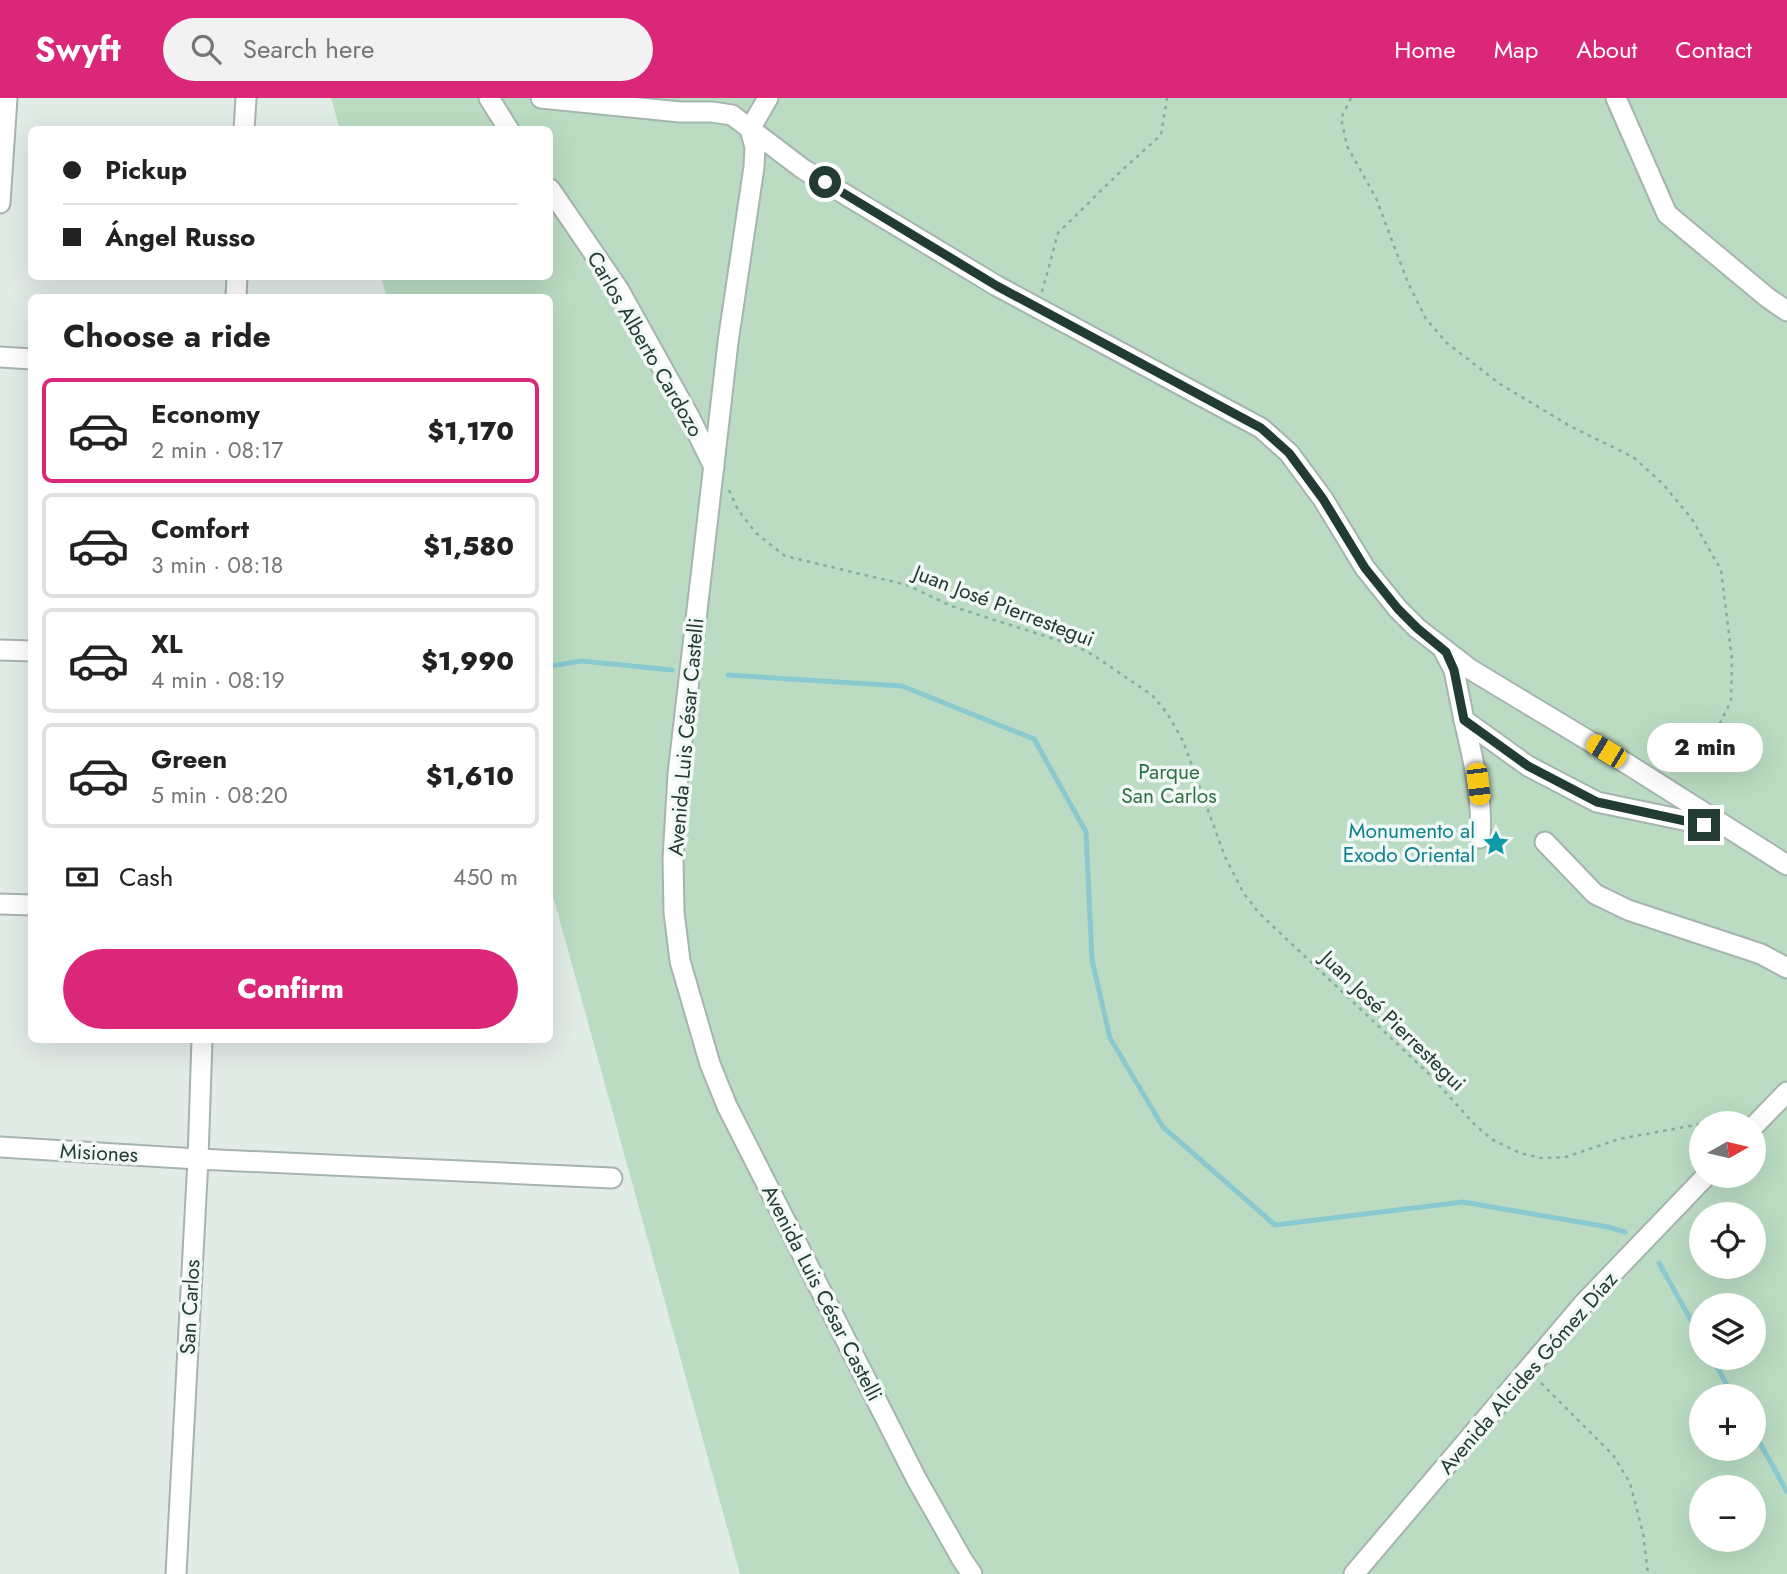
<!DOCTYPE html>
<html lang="en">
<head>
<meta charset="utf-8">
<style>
	body { margin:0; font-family:Jost,sans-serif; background:#f2f2f2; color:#222; height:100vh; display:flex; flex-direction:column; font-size:26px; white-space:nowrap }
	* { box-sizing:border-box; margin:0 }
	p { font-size:23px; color:#767676 }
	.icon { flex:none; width:38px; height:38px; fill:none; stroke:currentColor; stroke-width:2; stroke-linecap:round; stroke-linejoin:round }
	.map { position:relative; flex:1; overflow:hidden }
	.drawer { position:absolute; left:28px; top:196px; width:525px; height:749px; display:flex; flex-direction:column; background:#fff; border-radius:10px; box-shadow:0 7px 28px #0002 }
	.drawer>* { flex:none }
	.hud { position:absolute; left:28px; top:28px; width:525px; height:154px; border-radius:10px; box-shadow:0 7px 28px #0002; display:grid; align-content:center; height:154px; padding:0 35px; background:#fff }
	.needle { width:46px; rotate:82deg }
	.buttons { position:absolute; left:1689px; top:1013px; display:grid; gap:14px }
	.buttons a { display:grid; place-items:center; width:77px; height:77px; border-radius:50%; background:#fff; box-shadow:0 7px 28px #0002; font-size:35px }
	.end { position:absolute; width:32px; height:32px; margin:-16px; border:9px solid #223c34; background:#fff; box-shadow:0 0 0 4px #fff }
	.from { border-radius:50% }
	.bubble { position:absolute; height:49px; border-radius:24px; background:#fff; box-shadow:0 7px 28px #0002; font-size:23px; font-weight:800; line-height:49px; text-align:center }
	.car { position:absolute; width:21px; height:42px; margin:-21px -10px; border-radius:9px; box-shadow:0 0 5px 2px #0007; background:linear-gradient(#f5c518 24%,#345 0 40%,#f5c518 0 76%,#345 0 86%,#f5c518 0) }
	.hud b { display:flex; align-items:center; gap:24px; height:66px; font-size:26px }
	.hud b+b { border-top:2px solid #e0e0e0 }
	.hud i { width:18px; height:18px; background:#222 }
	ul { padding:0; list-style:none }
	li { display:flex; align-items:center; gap:21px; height:105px; margin:0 14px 10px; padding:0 21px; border:4px solid #e0e0e0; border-radius:10px }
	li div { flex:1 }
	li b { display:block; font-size:26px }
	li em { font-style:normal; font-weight:800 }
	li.selected { border-color:#db2777 }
	li>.icon { width:63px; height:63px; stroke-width:1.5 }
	h2 { padding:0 35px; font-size:32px; line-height:84px }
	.pay { display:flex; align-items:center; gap:18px; height:77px; padding:0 35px; font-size:26px }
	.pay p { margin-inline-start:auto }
	.cta { display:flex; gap:14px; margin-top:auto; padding:14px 35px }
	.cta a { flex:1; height:80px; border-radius:42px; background:#db2777; color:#fff; font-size:28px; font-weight:800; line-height:80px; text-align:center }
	header { display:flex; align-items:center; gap:42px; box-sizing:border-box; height:98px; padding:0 35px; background:#db2777; color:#fff }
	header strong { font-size:33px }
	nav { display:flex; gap:38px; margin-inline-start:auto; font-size:24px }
	.search { width:490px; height:63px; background:#f2f2f2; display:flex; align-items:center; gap:18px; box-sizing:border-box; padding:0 24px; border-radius:38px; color:#767676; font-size:26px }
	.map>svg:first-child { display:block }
	.green { fill:#bbdcc2; fill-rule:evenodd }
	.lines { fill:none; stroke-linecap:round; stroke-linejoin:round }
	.stream { stroke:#8ac9d0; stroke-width:5 }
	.street-casing { stroke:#a5b4ae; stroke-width:23 }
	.path { stroke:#83af9f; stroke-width:2.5; stroke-dasharray:3.5 5; stroke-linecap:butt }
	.street { stroke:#fff; stroke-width:19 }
	.route { stroke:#223c34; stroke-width:9 }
	.labels { text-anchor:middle; stroke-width:7; stroke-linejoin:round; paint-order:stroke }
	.street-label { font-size:21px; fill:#223c34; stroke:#f2f8f5 }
	.park-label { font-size:21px; fill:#2d7244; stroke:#f2f8f5 }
	.culture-label { font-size:21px; fill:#0d838f; stroke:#f2f8f5; text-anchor:end }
</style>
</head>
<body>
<header>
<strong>Swyft</strong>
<div class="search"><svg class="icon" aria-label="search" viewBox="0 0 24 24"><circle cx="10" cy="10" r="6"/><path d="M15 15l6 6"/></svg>Search here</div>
<nav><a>Home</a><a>Map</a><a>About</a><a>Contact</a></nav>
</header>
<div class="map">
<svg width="1787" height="1476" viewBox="0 0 1787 1476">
	<rect width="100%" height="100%" fill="#e2ece7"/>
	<path class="green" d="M331,0H1787V1476H740L550,787V200L387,199L381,179L550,178V32L340,31ZM1701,1026H1754V1078H1701ZM1701,1116H1754V1169H1701ZM1701,1208H1754V1260H1701ZM1701,1298H1754V1351H1701ZM1701,1390H1754V1442H1701Z"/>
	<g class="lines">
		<g class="stream">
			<path d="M550,568L582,563L672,572"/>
			<path d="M728,577L902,588L1034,641L1086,734L1092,862L1110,940L1163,1029L1275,1127L1463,1104L1608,1129L1625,1134"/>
			<path d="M1659,1165L1701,1240"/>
			<path d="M1712,1260L1733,1298"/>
			<path d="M1754,1334L1787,1394"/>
		</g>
		<g class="street-casing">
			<g id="street">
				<path d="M489,0L509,32"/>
				<path d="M541,0L680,14H712L732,17L803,71L997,188L1261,330L1289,355L1323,401L1365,470L1398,511L1417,530L1470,571L1629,667L1787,767"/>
				<path d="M1616,0L1667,116L1768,200L1787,213"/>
				<path d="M750,31L755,49L754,69L728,244L716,349L678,676L673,761L674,814L680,863L710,966L727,1008L917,1382L963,1463L972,1476"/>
				<path d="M750,31L768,0"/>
				<path d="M244,32L246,0"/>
				<path d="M550,91L619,192L689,318L714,369"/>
				<path d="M0,105L7,0"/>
				<path d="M236,200L237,178"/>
				<path d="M0,259L32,261"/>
				<path d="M0,552L32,553"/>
				<path d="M1444,553L1454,572L1464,622L1528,668L1597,704L1717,729"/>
				<path d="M1464,622C1473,661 1483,700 1480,740"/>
				<path d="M1545,744L1595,796L1628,812L1761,856L1787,870"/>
				<path d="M0,806L32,807"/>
				<path d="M1754,1028L1787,994"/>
				<path d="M0,1049L198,1061L612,1080"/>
				<path d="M176,1476L198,1061L202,942"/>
				<path d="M1354,1476L1585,1204L1706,1078"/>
			</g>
		</g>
		<g class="path">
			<path d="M1351,0L1341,20L1347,48L1376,100L1408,185L1426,221L1447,245L1500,286L1570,328L1633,359L1662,385L1692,421L1721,472L1732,561L1731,603L1720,625L1696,646L1652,660"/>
			<path d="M1042,194L1058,135L1120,74L1161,37L1167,0"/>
			<path d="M729,392L738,412L756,435L785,458L907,487L951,508L1076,548L1093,557L1152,597L1167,615L1183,643L1225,759L1243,794L1258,814L1429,976L1476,1028L1493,1042L1520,1055L1541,1060L1566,1059L1619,1041L1701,1026"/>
			<path d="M1704,1026L1739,1019"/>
			<path d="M1541,1285L1613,1357L1630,1385L1643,1435L1648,1476"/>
		</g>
		<use href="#street" class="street"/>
	</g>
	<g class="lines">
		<path class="route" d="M825,84L997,188L1261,330L1289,355L1323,401L1365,470L1398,511L1417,530L1446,554L1454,572L1464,622L1528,668L1597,704L1704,727"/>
	</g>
	<defs>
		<g id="sight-bare" transform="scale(2.1)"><path d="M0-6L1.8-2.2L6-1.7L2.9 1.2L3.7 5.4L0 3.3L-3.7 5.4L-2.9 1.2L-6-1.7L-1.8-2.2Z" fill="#0f9aa8" stroke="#f2f8f5" stroke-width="2.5" paint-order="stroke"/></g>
	</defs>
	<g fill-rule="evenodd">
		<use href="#sight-bare" x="1496" y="745"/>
	</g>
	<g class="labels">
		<g class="street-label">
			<text transform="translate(645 246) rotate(60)" y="7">Carlos Alberto Cardozo</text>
			<text transform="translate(1004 508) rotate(21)" y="7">Juan José Pierrestegui</text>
			<text transform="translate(686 639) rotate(-85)" y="7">Avenida Luis César Castelli</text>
			<text transform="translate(1393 923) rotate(44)" y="7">Juan José Pierrestegui</text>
			<text transform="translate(99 1055) rotate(3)" y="7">Misiones</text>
			<text transform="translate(822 1195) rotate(63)" y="7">Avenida Luis César Castelli</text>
			<text transform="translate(190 1209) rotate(-87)" y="7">San Carlos</text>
			<text transform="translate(1528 1275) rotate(-49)" y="7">Avenida Alcides Gómez Díaz</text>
		</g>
		<g class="park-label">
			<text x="1169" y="681">Parque<tspan x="1169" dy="24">San Carlos</tspan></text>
		</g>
		<g class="culture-label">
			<text x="1475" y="740">Monumento al<tspan x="1475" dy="24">Exodo Oriental</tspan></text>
		</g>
	</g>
</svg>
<div class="buttons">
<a><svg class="needle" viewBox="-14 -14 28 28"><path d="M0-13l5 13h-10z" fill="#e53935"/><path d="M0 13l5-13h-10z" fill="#767676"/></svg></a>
<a><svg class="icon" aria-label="locate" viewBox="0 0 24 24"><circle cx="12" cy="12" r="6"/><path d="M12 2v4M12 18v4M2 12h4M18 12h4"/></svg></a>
<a><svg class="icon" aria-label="layers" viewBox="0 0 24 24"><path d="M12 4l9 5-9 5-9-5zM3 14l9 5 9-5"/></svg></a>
<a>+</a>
<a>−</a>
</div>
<i class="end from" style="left:825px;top:84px"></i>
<i class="end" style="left:1704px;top:727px"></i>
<div class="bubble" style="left:1647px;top:625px;width:116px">2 min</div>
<i class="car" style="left:1606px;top:653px;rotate:301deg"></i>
<i class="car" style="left:1478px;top:686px;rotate:173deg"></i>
<div class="hud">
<b><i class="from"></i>Pickup</b>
<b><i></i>Ángel Russo</b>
</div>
<section class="drawer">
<h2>Choose a ride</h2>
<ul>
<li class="selected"><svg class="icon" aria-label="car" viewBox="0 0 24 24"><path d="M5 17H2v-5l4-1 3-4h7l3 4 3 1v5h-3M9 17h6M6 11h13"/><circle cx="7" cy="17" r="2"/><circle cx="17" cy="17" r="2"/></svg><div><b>Economy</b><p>2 min · 08:17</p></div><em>$1,170</em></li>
<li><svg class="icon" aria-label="car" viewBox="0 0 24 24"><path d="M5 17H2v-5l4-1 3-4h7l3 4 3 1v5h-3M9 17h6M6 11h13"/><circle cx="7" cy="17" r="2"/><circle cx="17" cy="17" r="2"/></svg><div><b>Comfort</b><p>3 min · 08:18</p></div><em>$1,580</em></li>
<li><svg class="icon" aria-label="car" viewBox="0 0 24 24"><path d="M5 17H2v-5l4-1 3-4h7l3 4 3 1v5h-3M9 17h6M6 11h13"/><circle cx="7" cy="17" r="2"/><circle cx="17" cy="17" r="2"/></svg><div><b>XL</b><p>4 min · 08:19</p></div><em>$1,990</em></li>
<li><svg class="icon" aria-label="car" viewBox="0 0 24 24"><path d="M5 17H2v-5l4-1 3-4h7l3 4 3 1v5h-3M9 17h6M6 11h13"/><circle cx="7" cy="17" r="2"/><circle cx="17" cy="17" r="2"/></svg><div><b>Green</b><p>5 min · 08:20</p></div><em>$1,610</em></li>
</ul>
<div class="pay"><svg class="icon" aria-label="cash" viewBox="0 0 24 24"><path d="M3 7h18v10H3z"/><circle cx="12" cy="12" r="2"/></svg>Cash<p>450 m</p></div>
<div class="cta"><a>Confirm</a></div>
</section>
</div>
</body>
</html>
